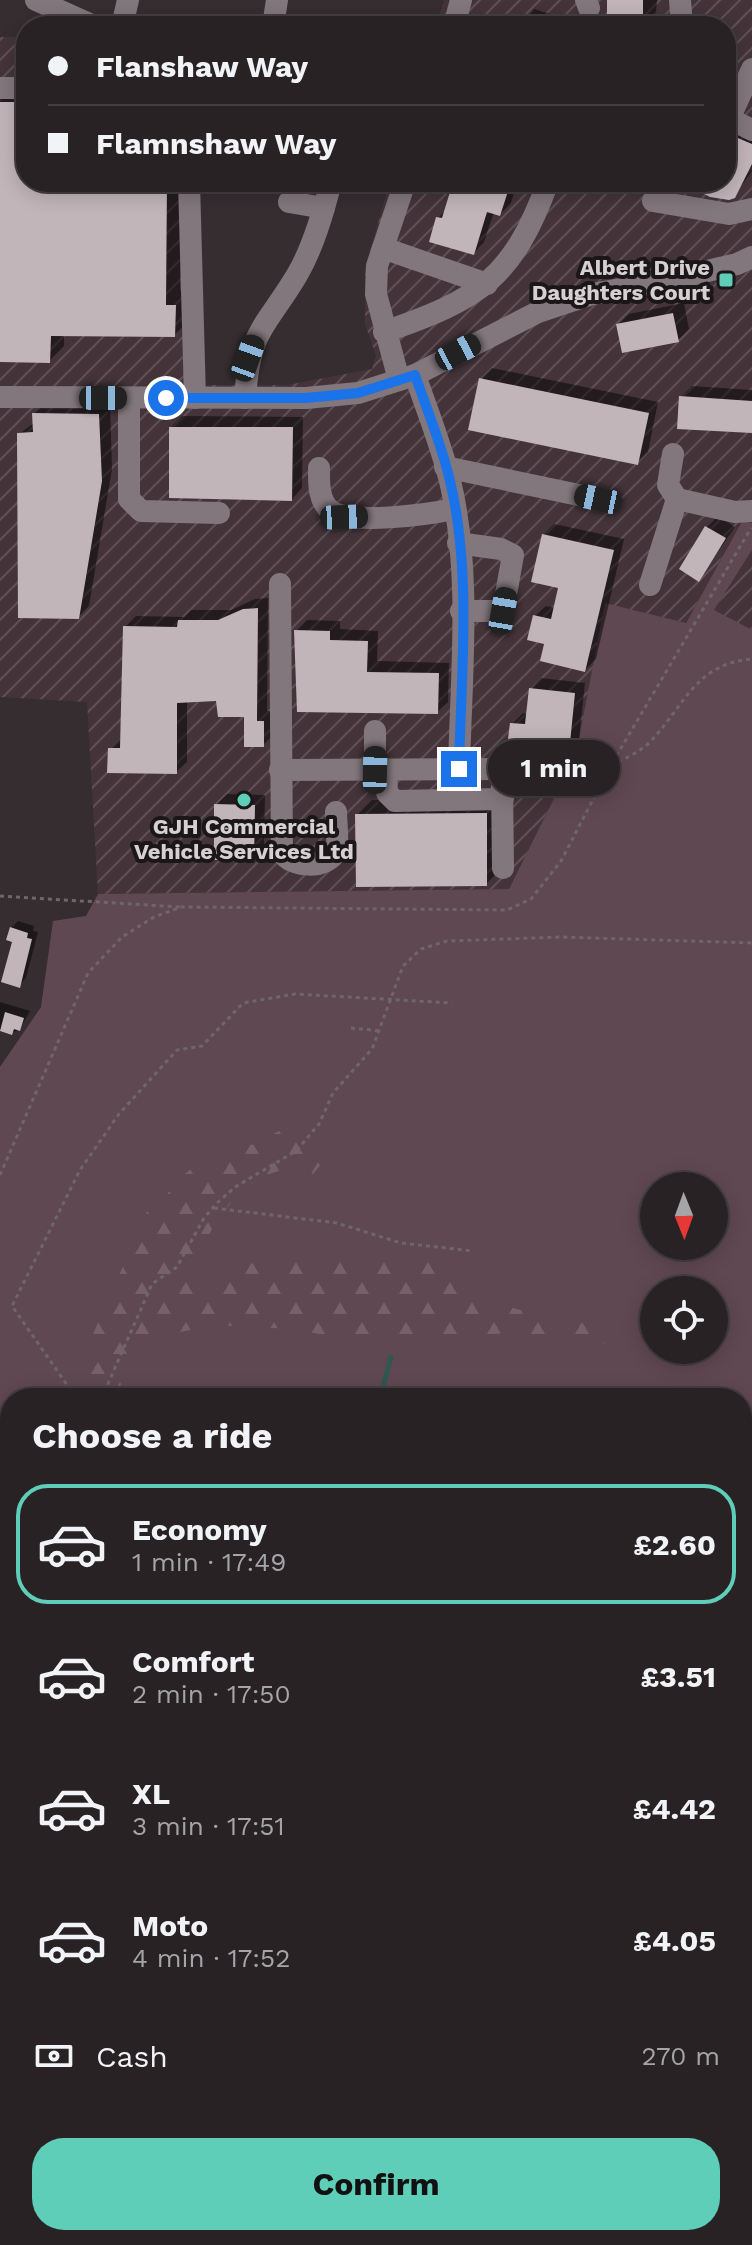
<!DOCTYPE html>
<html lang="en">
<head>
<meta charset="utf-8">
<style>
	body { margin:0; font-family:"Work Sans",sans-serif; background:#302a2d; color:#f1f3f6; height:100vh; display:flex; flex-direction:column; font-size:30px; white-space:nowrap }
	* { box-sizing:border-box; margin:0 }
	p { font-size:26px; color:#a5a4a7 }
	.icon { flex:none; width:44px; height:44px; fill:none; stroke:currentColor; stroke-width:2; stroke-linecap:round; stroke-linejoin:round }
	.map { position:relative; flex:1; overflow:hidden }
	.details { position:absolute; left:0px; top:1388px; width:752px; height:858px; display:flex; flex-direction:column; background:#282225; border-radius:32px 32px 0 0; box-shadow:0 4px 20px #0003,0 0 0 2px #443f42 }
	.details>* { flex:none }
	.guide { position:absolute; left:16px; top:16px; width:720px; height:176px; border-radius:32px; box-shadow:0 4px 20px #0003,0 0 0 2px #443f42; display:grid; align-content:center; height:176px; padding:0 32px; background:#282225 }
	.needle { width:52px; rotate:179deg }
	.controls { position:absolute; left:640px; top:1172px; display:grid; gap:16px }
	.controls a { display:grid; place-items:center; width:88px; height:88px; border-radius:50%; background:#282225; box-shadow:0 4px 20px #0003,0 0 0 2px #443f42; font-size:40px }
	.end { position:absolute; width:36px; height:36px; margin:-18px; border:10px solid #1a73e8; background:#fff; box-shadow:0 0 0 4px #fff }
	.from { border-radius:50% }
	.bubble { position:absolute; height:56px; border-radius:28px; background:#282225; box-shadow:0 4px 20px #0003,0 0 0 2px #443f42; font-size:26px; font-weight:700; line-height:56px; text-align:center }
	.car { position:absolute; width:24px; height:48px; margin:-24px -12px; border-radius:10px; box-shadow:0 0 6px 2px #0007; background:linear-gradient(#222 24%,#8ab4d8 0 40%,#222 0 76%,#8ab4d8 0 86%,#222 0) }
	.guide b { display:flex; align-items:center; gap:28px; height:76px; font-size:30px }
	.guide b+b { border-top:2px solid #443f42 }
	.guide i { width:20px; height:20px; background:#f1f3f6 }
	ul { padding:0; list-style:none }
	li { display:flex; align-items:center; gap:24px; height:120px; margin:0 16px 12px; padding:0 16px; border:4px solid transparent; border-radius:32px }
	li div { flex:1 }
	li b { display:block; font-size:30px }
	li em { font-style:normal; font-weight:700 }
	li.active { border-color:#5eceb8 }
	li>.icon { width:72px; height:72px; stroke-width:1.5 }
	h2 { padding:0 32px; font-size:36px; line-height:96px }
	.pay { display:flex; align-items:center; gap:20px; height:88px; padding:0 32px; font-size:30px }
	.pay p { margin-inline-start:auto }
	.action { display:flex; gap:16px; margin-top:auto; padding:16px 32px }
	.action a { flex:1; height:92px; border-radius:32px; background:#5eceb8; color:#111; font-size:32px; font-weight:700; line-height:92px; text-align:center }
	.map>svg:first-child { display:block }
	.industrial { fill:url(#industrial-furrows) }
	.grass { fill:#604852; fill-rule:evenodd }
	.forest { fill:url(#forest-firs) }
	.shadow { fill:#0007 }
	.lines { fill:none; stroke-linecap:round; stroke-linejoin:round }
	.stream { stroke:#32574f; stroke-width:5 }
	.building { fill:#c2b5ba }
	.path { stroke:#6e6669; stroke-width:3; stroke-dasharray:4 4; stroke-linecap:butt }
	.minor { stroke:#82777c; stroke-width:22 }
	.route { stroke:#1a73e8; stroke-width:10 }
	.poi-dot { fill:#5eceb8; stroke:#1b1718; stroke-width:3 }
	.labels { text-anchor:middle; stroke-width:8; stroke-linejoin:round; paint-order:stroke }
	.poi-label { font-size:22px; font-weight:bold; fill:#d6d0d2; stroke:#1b1718; text-anchor:end }
</style>
</head>
<body>
<div class="map">
<svg width="752" height="2245" viewBox="0 0 752 2245">
	<defs>
		<pattern id="industrial-furrows" width="10" height="10" patternUnits="userSpaceOnUse" patternTransform="scale(2)"><rect width="10" height="10" fill="#44343a"/><path d="M-1 1l2-2M0 10L10 0M9 11l2-2" fill="none" stroke="#5e5056"/></pattern>
		<pattern id="forest-firs" width="22" height="20" patternUnits="userSpaceOnUse" patternTransform="scale(2)"><rect width="22" height="20" fill="#604852"/><path d="M5 1l3.5 6h-7zM16 11l3.5 6h-7z" fill="#76616a"/></pattern>
	</defs>
	<rect width="100%" height="100%" fill="#362d31"/>
	<g class="industrial">
		<path d="M444,0H752V523L741,522L686,623L605,604L576,754L509,889L98,894L87,702L0,697V37H26V182H198L204,385H287L372,369L376,356L365,324V268L390,182H726V26H436Z"/>
		<path d="M752,550V630L713,611Z"/>
	</g>
	<path class="grass" d="M742,521L752,523V550L714,610L752,630V1476L742,1475V1398H10V1556L0,1564V1067L41,1007L53,921L86,916L98,894L509,889L576,754L605,603L686,623ZM654,1186H714V1246H654ZM654,1290H714V1350H654Z"/>
	<path class="forest" d="M296,1126L304,1129L307,1145L323,1162L313,1174C253,1153 214,1220 193,1266L195,1274L211,1276L260,1261L428,1262C448,1270 458,1290 478,1297C521,1314 565,1317 609,1329L614,1340L610,1344L503,1333L412,1343H371L291,1329L216,1325L170,1334L137,1363L111,1398H79L82,1359L147,1212L160,1205L175,1183L195,1165L244,1144L256,1145L285,1127Z"/>
	<g class="shadow">
		<path d="M609,0H657L656,12L642,26H609Z"/>
		<path d="M534,9L589,26H521Z"/>
		<path d="M0,82L26,88V182H181L180,291H189V321L174,335L64,334V346L49,361L0,360Z"/>
		<path d="M726,117L752,129V171L734,196L686,182H726Z"/>
		<path d="M455,182H517L511,203L500,214L494,212L484,242L474,253L438,218L447,209Z"/>
		<path d="M684,303L689,329L678,340L618,325L629,314Z"/>
		<path d="M492,368L658,402L648,452L637,463L481,379Z"/>
		<path d="M692,386L752,390V431L681,397Z"/>
		<path d="M45,403L110,404L112,469L89,606L78,617L19,434L34,423V414Z"/>
		<path d="M182,416L303,417L302,488L292,499L171,427Z"/>
		<path d="M718,516L735,527L699,579L707,527Z"/>
		<path d="M554,524L624,539L596,659L585,670L547,643L535,616L546,606L556,608L561,586L544,534Z"/>
		<path d="M268,598L267,711H274V734L263,745L246,715L218,699L187,700V762L176,772L110,749L121,738L125,627L136,616L184,617L191,610H231L255,599Z"/>
		<path d="M307,620L340,621V629L378,631L377,661L449,663L448,702L437,712L299,710L296,631Z"/>
		<path d="M541,678L585,683L579,740L568,751L512,724L523,713L528,714L531,689Z"/>
		<path d="M227,794L265,795L264,847L254,858L216,805Z"/>
		<path d="M372,800H500L501,869L486,884L357,815Z"/>
		<path d="M18,921L34,926L33,931L38,932L26,978L19,985L11,928Z"/>
		<path d="M0,1002L30,1011L20,1029L12,1033L0,1029Z"/>
		<path d="M0,1993L10,1997V2004L0,1999Z"/>
		<path d="M0,2004L10,2008V2032L0,2021Z"/>
		<path d="M0,2102L10,2106V2135L0,2132Z"/>
		<path d="M10,2215V2232L5,2230Z"/>
		<path d="M83,2236H110L107,2245H80Z"/>
	</g>
	<g class="lines">
		<g class="stream">
			<path d="M380,1398L391,1357"/>
			<path d="M742,1480L752,1483"/>
			<path d="M0,1578L10,1575"/>
		</g>
	</g>
	<g class="building">
		<rect x="607" y="0" width="36" height="26"/>
		<path d="M0,102H26V182H167L166,305H176L175,337L51,336L50,363L0,362Z"/>
		<path d="M726,133L752,144V164L735,198L729,200L710,197L681,182H726Z"/>
		<path d="M453,182H511L500,216L487,212L474,255L429,242L436,217L442,218Z"/>
		<path d="M673,313L679,342L622,353L616,324Z"/>
		<path d="M479,378L649,413L638,465L468,430Z"/>
		<path d="M679,396L752,401V433L677,429Z"/>
		<path d="M32,413L99,414L102,481L79,619L18,618L17,433L33,432Z"/>
		<path d="M169,427H293L292,501L169,498Z"/>
		<path d="M705,526L726,538L699,582L679,569Z"/>
		<path d="M542,534L614,550L585,672L540,661L544,644L527,640L533,615L551,619L558,588L531,582Z"/>
		<path d="M258,608L257,721H264V747H244V717H218L216,701L177,703V774L107,773L108,748H120L123,626L177,627L178,620H218L243,609Z"/>
		<path d="M294,630L330,631V640L368,641L367,672L439,673L438,714L297,712Z"/>
		<path d="M529,688L575,693L569,753L507,747L510,723L525,724Z"/>
		<path d="M214,804L255,805L254,860H214Z"/>
		<path d="M487,813V886L356,887L355,814Z"/>
		<path d="M10,927L28,933L27,938L32,939L20,988L1,982L12,942L6,940Z"/>
		<path d="M5,1012L24,1018L20,1031L14,1029L12,1035L0,1031Z"/>
	</g>
	<g class="lines">
		<g class="path">
			<path d="M611,765C624,759 638,753 649,743C685,706 694,664 752,659"/>
			<path d="M0,896L180,907"/>
			<path d="M351,1028L381,1031"/>
			<path d="M0,1175L88,973L122,937L154,917L181,907L507,910L531,899L561,861L611,765L751,528"/>
			<path d="M214,1208L337,1223L401,1243L473,1251"/>
			<path d="M72,1392L99,1394L107,1386L152,1284L177,1267L204,1218L217,1203L235,1187L296,1151L319,1124L333,1093L372,1049L403,966L421,949L447,941L562,937L752,943"/>
			<path d="M71,1398L72,1392L12,1306L80,1170L119,1114L177,1050L202,1046L243,1003L295,994L452,1003"/>
			<path d="M742,1528L752,1530"/>
			<path d="M2,1539L1,1527L10,1520"/>
			<path d="M0,1686L10,1685"/>
			<path d="M0,1909L6,1918L10,1944"/>
		</g>
		<g class="minor">
			<path d="M36,0L94,26"/>
			<path d="M586,0L589,8"/>
			<path d="M680,0L682,26"/>
			<path d="M122,26L128,0"/>
			<path d="M273,26L277,0"/>
			<path d="M454,26L461,0"/>
			<path d="M0,88H26"/>
			<path d="M726,117L752,130"/>
			<path d="M729,119L752,69"/>
			<path d="M189,182L195,398"/>
			<path d="M653,201L729,214L752,209"/>
			<path d="M289,202L324,208"/>
			<path d="M383,248L487,284"/>
			<path d="M384,332C479,299 512,280 548,182"/>
			<path d="M415,375C427,410 441,445 450,481C472,573 461,675 459,769"/>
			<path d="M399,380L376,294L377,266L405,182"/>
			<path d="M0,397L306,398L358,393L415,375L538,312L592,294L660,282L737,264L752,257"/>
			<path d="M129,398V499L141,511L219,513"/>
			<path d="M245,398C250,328 264,330 297,275C313,248 323,213 331,182"/>
			<path d="M673,454L668,485L677,499"/>
			<path d="M445,467L598,499"/>
			<path d="M319,468C319,482 318,500 330,510C348,526 430,514 454,509"/>
			<path d="M458,543L501,549L513,555L503,611H461"/>
			<path d="M280,584L282,852C290,868 328,870 336,851C339,840 336,823 336,812"/>
			<path d="M650,585L677,499L735,512L752,511"/>
			<path d="M280,770L515,769"/>
			<path d="M375,770V731"/>
			<path d="M386,770L387,793L395,801L503,799"/>
			<path d="M502,786L503,868"/>
			<path d="M0,2168L10,2171"/>
			<path d="M52,2245L55,2236"/>
		</g>
	</g>
	<g class="lines">
		<path class="route" d="M166,398H306L358,393L415,375C427,410 442,445 450,481C472,573 461,675 459,769"/>
	</g>
	<g class="poi-dot">
		<rect x="718" y="272" width="16" height="16" rx="4"/>
		<circle cx="244" cy="800" r="8"/>
	</g>
	<g class="labels">
		<g class="poi-label">
			<text x="710" y="275">Albert Drive<tspan x="710" dy="25">Daughters Court</tspan></text>
			<text x="244" y="834" text-anchor="middle">GJH Commercial<tspan x="244" dy="25">Vehicle Services Ltd</tspan></text>
		</g>
	</g>
</svg>
<div class="controls">
<a><svg class="needle" viewBox="-14 -14 28 28"><path d="M0-13l5 13h-10z" fill="#e53935"/><path d="M0 13l5-13h-10z" fill="#a5a4a7"/></svg></a>
<a><svg class="icon" aria-label="locate" viewBox="0 0 24 24"><circle cx="12" cy="12" r="6"/><path d="M12 2v4M12 18v4M2 12h4M18 12h4"/></svg></a>
</div>
<i class="end from" style="left:166px;top:398px"></i>
<i class="end" style="left:459px;top:769px"></i>
<div class="bubble" style="left:488px;top:740px;width:132px">1 min</div>
<i class="car" style="left:458px;top:352px;rotate:62deg"></i>
<i class="car" style="left:248px;top:358px;rotate:20deg"></i>
<i class="car" style="left:103px;top:398px;rotate:90deg"></i>
<i class="car" style="left:598px;top:499px;rotate:282deg"></i>
<i class="car" style="left:344px;top:517px;rotate:88deg"></i>
<i class="car" style="left:503px;top:611px;rotate:10deg"></i>
<i class="car" style="left:375px;top:770px;rotate:1deg"></i>
<div class="guide">
<b><i class="from"></i>Flanshaw Way</b>
<b><i></i>Flamnshaw Way</b>
</div>
<section class="details">
<h2>Choose a ride</h2>
<ul>
<li class="active"><svg class="icon" aria-label="car" viewBox="0 0 24 24"><path d="M5 17H2v-5l4-1 3-4h7l3 4 3 1v5h-3M9 17h6M6 11h13"/><circle cx="7" cy="17" r="2"/><circle cx="17" cy="17" r="2"/></svg><div><b>Economy</b><p>1 min · 17:49</p></div><em>£2.60</em></li>
<li><svg class="icon" aria-label="car" viewBox="0 0 24 24"><path d="M5 17H2v-5l4-1 3-4h7l3 4 3 1v5h-3M9 17h6M6 11h13"/><circle cx="7" cy="17" r="2"/><circle cx="17" cy="17" r="2"/></svg><div><b>Comfort</b><p>2 min · 17:50</p></div><em>£3.51</em></li>
<li><svg class="icon" aria-label="car" viewBox="0 0 24 24"><path d="M5 17H2v-5l4-1 3-4h7l3 4 3 1v5h-3M9 17h6M6 11h13"/><circle cx="7" cy="17" r="2"/><circle cx="17" cy="17" r="2"/></svg><div><b>XL</b><p>3 min · 17:51</p></div><em>£4.42</em></li>
<li><svg class="icon" aria-label="car" viewBox="0 0 24 24"><path d="M5 17H2v-5l4-1 3-4h7l3 4 3 1v5h-3M9 17h6M6 11h13"/><circle cx="7" cy="17" r="2"/><circle cx="17" cy="17" r="2"/></svg><div><b>Moto</b><p>4 min · 17:52</p></div><em>£4.05</em></li>
</ul>
<div class="pay"><svg class="icon" aria-label="cash" viewBox="0 0 24 24"><path d="M3 7h18v10H3z"/><circle cx="12" cy="12" r="2"/></svg>Cash<p>270 m</p></div>
<div class="action"><a>Confirm</a></div>
</section>
</div>
</body>
</html>
